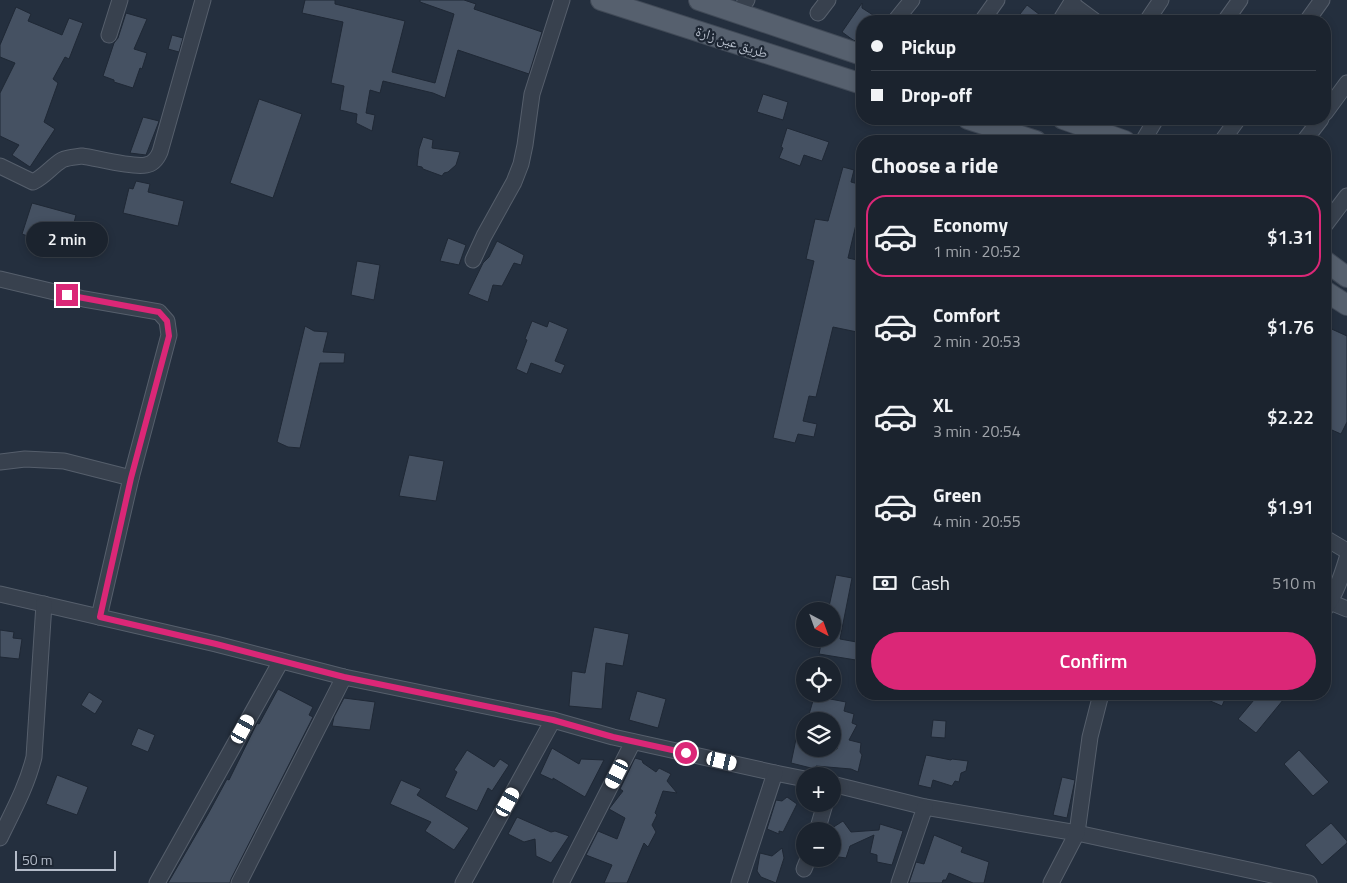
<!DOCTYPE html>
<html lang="en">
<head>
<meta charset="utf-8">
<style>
	body { margin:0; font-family:"Titillium Web","Noto Naskh Arabic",sans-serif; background:#242b36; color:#f1f3f6; height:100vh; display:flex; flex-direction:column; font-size:19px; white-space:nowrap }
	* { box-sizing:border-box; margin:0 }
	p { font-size:16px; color:#a0a4aa }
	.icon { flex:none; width:28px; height:28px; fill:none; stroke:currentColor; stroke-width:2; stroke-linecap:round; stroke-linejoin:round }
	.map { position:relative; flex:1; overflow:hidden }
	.drawer { position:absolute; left:856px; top:135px; width:475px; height:565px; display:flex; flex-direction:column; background:#1b232e; border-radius:20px; box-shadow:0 2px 8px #0003,0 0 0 1px #39404a }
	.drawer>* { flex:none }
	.hud { position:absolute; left:856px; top:15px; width:475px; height:110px; border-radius:20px; box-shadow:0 2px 8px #0003,0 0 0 1px #39404a; display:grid; align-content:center; height:110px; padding:0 15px; background:#1b232e }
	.needle { width:32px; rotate:139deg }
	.tools { position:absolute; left:796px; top:602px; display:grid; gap:10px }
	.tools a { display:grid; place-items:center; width:45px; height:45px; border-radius:50%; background:#1b232e; box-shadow:0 2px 8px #0003,0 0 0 1px #39404a; font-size:25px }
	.scale { position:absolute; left:15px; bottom:12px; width:101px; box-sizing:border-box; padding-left:5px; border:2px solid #b4bcc9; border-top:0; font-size:14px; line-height:18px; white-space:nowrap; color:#b4bcc9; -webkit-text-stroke:4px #1d2633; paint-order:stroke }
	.end { position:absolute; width:22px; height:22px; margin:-11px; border:6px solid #db2777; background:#fff; box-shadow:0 0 0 2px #fff }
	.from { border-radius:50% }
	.bubble { position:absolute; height:35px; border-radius:18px; background:#1b232e; box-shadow:0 2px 8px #0003,0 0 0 1px #39404a; font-size:16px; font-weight:600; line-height:35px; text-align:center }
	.car { position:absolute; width:15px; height:30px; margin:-15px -8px; border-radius:6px; box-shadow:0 0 4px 1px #0007; background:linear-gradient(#fff 24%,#345 0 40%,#fff 0 76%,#345 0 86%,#fff 0) }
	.hud b { display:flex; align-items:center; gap:18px; height:48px; font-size:19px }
	.hud b+b { border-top:1px solid #39404a }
	.hud i { width:12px; height:12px; background:#f1f3f6 }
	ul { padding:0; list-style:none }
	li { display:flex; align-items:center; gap:15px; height:82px; margin:0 10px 8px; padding:0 5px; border:2px solid transparent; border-radius:20px }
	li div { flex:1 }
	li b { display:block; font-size:19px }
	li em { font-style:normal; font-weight:600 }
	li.current { border-color:#db2777 }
	li>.icon { width:45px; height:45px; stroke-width:1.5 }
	h2 { padding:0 15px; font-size:22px; line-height:60px }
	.pay { display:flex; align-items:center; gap:12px; height:55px; padding:0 15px; font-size:19px }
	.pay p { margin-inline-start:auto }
	.cta { display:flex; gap:10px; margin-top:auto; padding:10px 15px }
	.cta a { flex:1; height:58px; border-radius:30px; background:#db2777; color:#fff; font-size:20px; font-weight:600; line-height:58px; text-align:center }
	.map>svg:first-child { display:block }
	.building { fill:#455162; stroke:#1f2835 }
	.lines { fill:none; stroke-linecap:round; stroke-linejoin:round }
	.minor-casing { stroke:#565f6c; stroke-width:17 }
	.major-casing { stroke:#414a57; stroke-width:22 }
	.minor { stroke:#38414e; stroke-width:15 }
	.major { stroke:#56606e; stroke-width:20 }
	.route { stroke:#db2777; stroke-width:6 }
	.labels { text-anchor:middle; stroke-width:4.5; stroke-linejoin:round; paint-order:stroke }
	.street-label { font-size:14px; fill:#b4bcc9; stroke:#1d2633 }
</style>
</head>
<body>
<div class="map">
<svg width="1347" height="883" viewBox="0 0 1347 883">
	<rect width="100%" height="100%" fill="#242f3e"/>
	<g class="building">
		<path d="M305,0H335V4L405,21L392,72L435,83L454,14L420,2V0H464L476,4L474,9L542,32L529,74L458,50L445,98L433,93L383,81L380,93L370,90L366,113L375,115L372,131L356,123L357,114L340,110L344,86L331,83L343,22L302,13Z"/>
		<path d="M862,3V8L873,15L867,21H862V43L853,40L842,32Z"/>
		<path d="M1027,5L1048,21H1016L1022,15L1020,14Z"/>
		<path d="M16,7L31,14L28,21L62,35L69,18L83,23L69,59L65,57L53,79L58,83L44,122L55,129L30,167L12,155L19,145L0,136V93L15,63L0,57V45Z"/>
		<path d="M126,13L147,19L134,49L147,53L142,69L140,68L133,88L114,82V80L103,76L114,43L118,38Z"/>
		<path d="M172,35L183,38L179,52L168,49Z"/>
		<path d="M763,94L788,102L783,120L757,112Z"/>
		<path d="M259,99L302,114L273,198L230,183Z"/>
		<path d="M143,117L159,121L158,124L146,155L130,153Z"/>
		<path d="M787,128L829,142L822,161L804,155L800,166L779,158L783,148L781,147Z"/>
		<path d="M423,137L433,140L432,148L460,152L456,165L448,172L444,173L442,176L423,169L422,167L417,166L419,149Z"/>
		<path d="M843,167L854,170L851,182L862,185L856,211L859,212L848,258L862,261V333L833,327L816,397L809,396L803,421L817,424L814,437L798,434L795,443L773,438L814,261L806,259L815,219L828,221Z"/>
		<path d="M136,181L150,184L148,192L184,201L178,226L123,213L129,188L133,189Z"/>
		<path d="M32,203L76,215L67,249L33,240V238L22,234Z"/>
		<path d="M448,238L466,245L459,265L440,261Z"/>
		<path d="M497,241L524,255L521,265L514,263L502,286L493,285L488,302L468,294L483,263L489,257Z"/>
		<path d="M357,261L380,265L374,300L351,295Z"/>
		<path d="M532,321L547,327L549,321L568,329L555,361L565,365L561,374L531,363L527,374L516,369L527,340L525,339Z"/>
		<path d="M305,326L314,331L328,332L323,352L345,353L344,363H320L300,448L288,447L277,442Z"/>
		<path d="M1325,326L1347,336V422L1341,434L1325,427Z"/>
		<path d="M409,455L444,461L436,501L399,496Z"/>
		<path d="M836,575L852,578L840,639L862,643V661L819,654L822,639H832V611H828Z"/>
		<path d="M594,627L629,634L623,666L606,663L602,709L569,706L572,671L585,673Z"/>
		<path d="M0,630L14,632L13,638L22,639L19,659L0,657Z"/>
		<path d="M278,689L313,707L309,715L313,717L231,879L230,883H168L208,814L227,779L229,780L257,723L259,724Z"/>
		<path d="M637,691L666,699L658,728L629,720Z"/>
		<path d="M89,692L103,701L95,714L81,705Z"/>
		<path d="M815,694H826L825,698L846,702L844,711L854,714L852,723L857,725L849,740L861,743L860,752L862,755L858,772L851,769L816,766L815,769L791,763L800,720H805V749H837L840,729L832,727V721H807Z"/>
		<path d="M1194,694H1227L1222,706Z"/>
		<path d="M1259,694H1288L1256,733L1238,719Z"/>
		<path d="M344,698L375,702L370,730L332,726L334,717Z"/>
		<path d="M933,720L946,721L945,738L931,737Z"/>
		<path d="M138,728L155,735L148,752L131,745Z"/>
		<path d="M552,748L579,764L581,759L604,760L585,797L553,778V780L540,774Z"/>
		<path d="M467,750L494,767L500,759L509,765L492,791L488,788L477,811L445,797L457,772L454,770Z"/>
		<path d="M1299,750L1329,782L1313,796L1284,764Z"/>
		<path d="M926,755L951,760L952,759L968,761L966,771L961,773L959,782L955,781L952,786L933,780L931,788L918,785Z"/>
		<path d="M635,758L642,760L643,763L656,772L659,768L671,774L667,781L677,793L663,791L655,813L657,815L652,825L656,832L648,847L644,843L627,883H604L612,865L586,855L598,831L617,839L625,818L609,809L623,791L620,789Z"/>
		<path d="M57,775L88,787L77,815L46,804Z"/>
		<path d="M1062,777L1075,780L1067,818L1053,815Z"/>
		<path d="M401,780L421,789L417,795L469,828L454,850L425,831L431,822L390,804Z"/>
		<path d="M787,797L797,804L783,832L779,831V834L767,829L776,800L782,801Z"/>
		<path d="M517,817L551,832L555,831L569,836L551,863L536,856L535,839L524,842L508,834Z"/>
		<path d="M843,821L851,832L879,830L880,824L903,831L892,865L877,862V855L870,853L874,835L850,846L846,858L832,856V828Z"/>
		<path d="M1331,823L1347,841V843L1322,865L1305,845Z"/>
		<path d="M934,835L963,847L961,852L989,862L984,883H973L949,873L946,880H943L942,883H909L916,862L924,864Z"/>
		<path d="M782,848L784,858L776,883L761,877L757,871L760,853L772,856Z"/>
	</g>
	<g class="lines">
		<g class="minor-casing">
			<g id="minor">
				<path d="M1072,4L1095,21"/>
				<path d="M738,13L747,0"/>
				<path d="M818,13L828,0"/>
				<path d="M895,21L912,0"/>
				<path d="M982,21L997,0"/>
				<path d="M1060,21L1073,0"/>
				<path d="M1147,21L1161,0"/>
				<path d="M1225,21L1240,0"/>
				<path d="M1307,21L1322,0"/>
				<path d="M109,35L120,0"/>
				<path d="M1325,113L1347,83"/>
				<path d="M1143,141L1156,119"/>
				<path d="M1222,141L1238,119"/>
				<path d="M1304,141L1321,119"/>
				<path d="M0,166L33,182C45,176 52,166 62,160C68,157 76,157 82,156C96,158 134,168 146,165C153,164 157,159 160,152L203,0"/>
				<path d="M1325,225L1347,196"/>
				<path d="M473,260L484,236L514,182L521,164L525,145L532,94L562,0"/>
				<path d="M0,279L84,299L159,312L167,321L169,335L131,478L99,617"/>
				<path d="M0,462L25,459L64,461L131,478"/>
				<path d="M1325,538L1347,551"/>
				<path d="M0,594L216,644L344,677L553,720L613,737L775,773L805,779"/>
				<path d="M1330,602L1347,609"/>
				<path d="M1325,609C1336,594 1342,575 1347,558"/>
				<path d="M832,784L925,807L1077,833L1309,883"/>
				<path d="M817,831L825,804"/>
				<path d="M0,838C13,811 27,786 34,757L44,604"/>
				<path d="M804,869L808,859"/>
				<path d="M157,883L281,661"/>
				<path d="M239,883L344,677"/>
				<path d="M463,883L553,720"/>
				<path d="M561,883L633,742"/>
				<path d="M739,883L775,773"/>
				<path d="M899,883L925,807"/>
				<path d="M1051,883L1077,833L1090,737L1101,694"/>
			</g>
		</g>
		<g class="major-casing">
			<g id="major">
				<path d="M601,0L862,84"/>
				<path d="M699,0L862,55"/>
				<path d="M968,119L1036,141"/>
				<path d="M1063,119L1125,141"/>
				<path d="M1325,261L1347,277"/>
				<path d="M1325,291L1347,305"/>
			</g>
		</g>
		<use href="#minor" class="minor"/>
		<use href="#major" class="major"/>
	</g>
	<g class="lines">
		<path class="route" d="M67,295L159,312L167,321L169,336L131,478L100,617L216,644L344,677L553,720L613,737L686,753"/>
	</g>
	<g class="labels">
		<g class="street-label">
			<text transform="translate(732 42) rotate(18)" y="5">طريق عين زارة</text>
		</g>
	</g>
</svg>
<div class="tools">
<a><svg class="needle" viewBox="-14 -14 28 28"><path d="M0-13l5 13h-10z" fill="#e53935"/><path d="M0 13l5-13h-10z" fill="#a0a4aa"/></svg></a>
<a><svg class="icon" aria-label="locate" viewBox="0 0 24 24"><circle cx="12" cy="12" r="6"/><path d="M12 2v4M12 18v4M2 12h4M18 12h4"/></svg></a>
<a><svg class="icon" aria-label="layers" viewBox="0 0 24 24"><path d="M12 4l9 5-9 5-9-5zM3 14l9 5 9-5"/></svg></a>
<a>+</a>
<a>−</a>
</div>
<div class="scale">50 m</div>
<i class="end from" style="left:686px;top:753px"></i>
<i class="end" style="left:67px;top:295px"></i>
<div class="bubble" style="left:26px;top:222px;width:82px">2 min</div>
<i class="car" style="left:243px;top:729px;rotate:29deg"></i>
<i class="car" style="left:722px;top:761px;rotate:103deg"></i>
<i class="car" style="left:617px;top:774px;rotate:207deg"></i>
<i class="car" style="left:508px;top:802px;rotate:29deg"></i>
<div class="hud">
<b><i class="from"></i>Pickup</b>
<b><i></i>Drop-off</b>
</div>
<section class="drawer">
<h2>Choose a ride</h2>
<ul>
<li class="current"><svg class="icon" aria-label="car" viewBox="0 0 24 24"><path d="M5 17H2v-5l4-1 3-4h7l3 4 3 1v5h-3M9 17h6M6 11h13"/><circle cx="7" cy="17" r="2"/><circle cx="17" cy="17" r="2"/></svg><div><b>Economy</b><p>1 min · 20:52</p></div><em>$1.31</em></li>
<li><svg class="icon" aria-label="car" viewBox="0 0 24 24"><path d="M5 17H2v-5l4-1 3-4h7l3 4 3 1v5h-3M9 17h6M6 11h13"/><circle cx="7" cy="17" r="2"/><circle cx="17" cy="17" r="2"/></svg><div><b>Comfort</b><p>2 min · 20:53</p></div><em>$1.76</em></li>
<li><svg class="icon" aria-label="car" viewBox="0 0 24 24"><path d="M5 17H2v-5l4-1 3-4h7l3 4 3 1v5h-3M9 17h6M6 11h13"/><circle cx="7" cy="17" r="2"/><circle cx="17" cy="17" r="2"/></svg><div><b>XL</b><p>3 min · 20:54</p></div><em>$2.22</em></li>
<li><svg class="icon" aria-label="car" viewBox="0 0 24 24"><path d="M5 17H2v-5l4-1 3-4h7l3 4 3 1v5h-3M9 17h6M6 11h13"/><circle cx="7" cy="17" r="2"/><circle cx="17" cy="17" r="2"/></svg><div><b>Green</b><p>4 min · 20:55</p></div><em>$1.91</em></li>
</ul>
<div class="pay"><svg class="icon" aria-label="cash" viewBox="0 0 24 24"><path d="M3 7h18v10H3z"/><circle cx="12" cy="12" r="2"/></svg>Cash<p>510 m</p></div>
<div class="cta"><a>Confirm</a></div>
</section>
</div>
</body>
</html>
